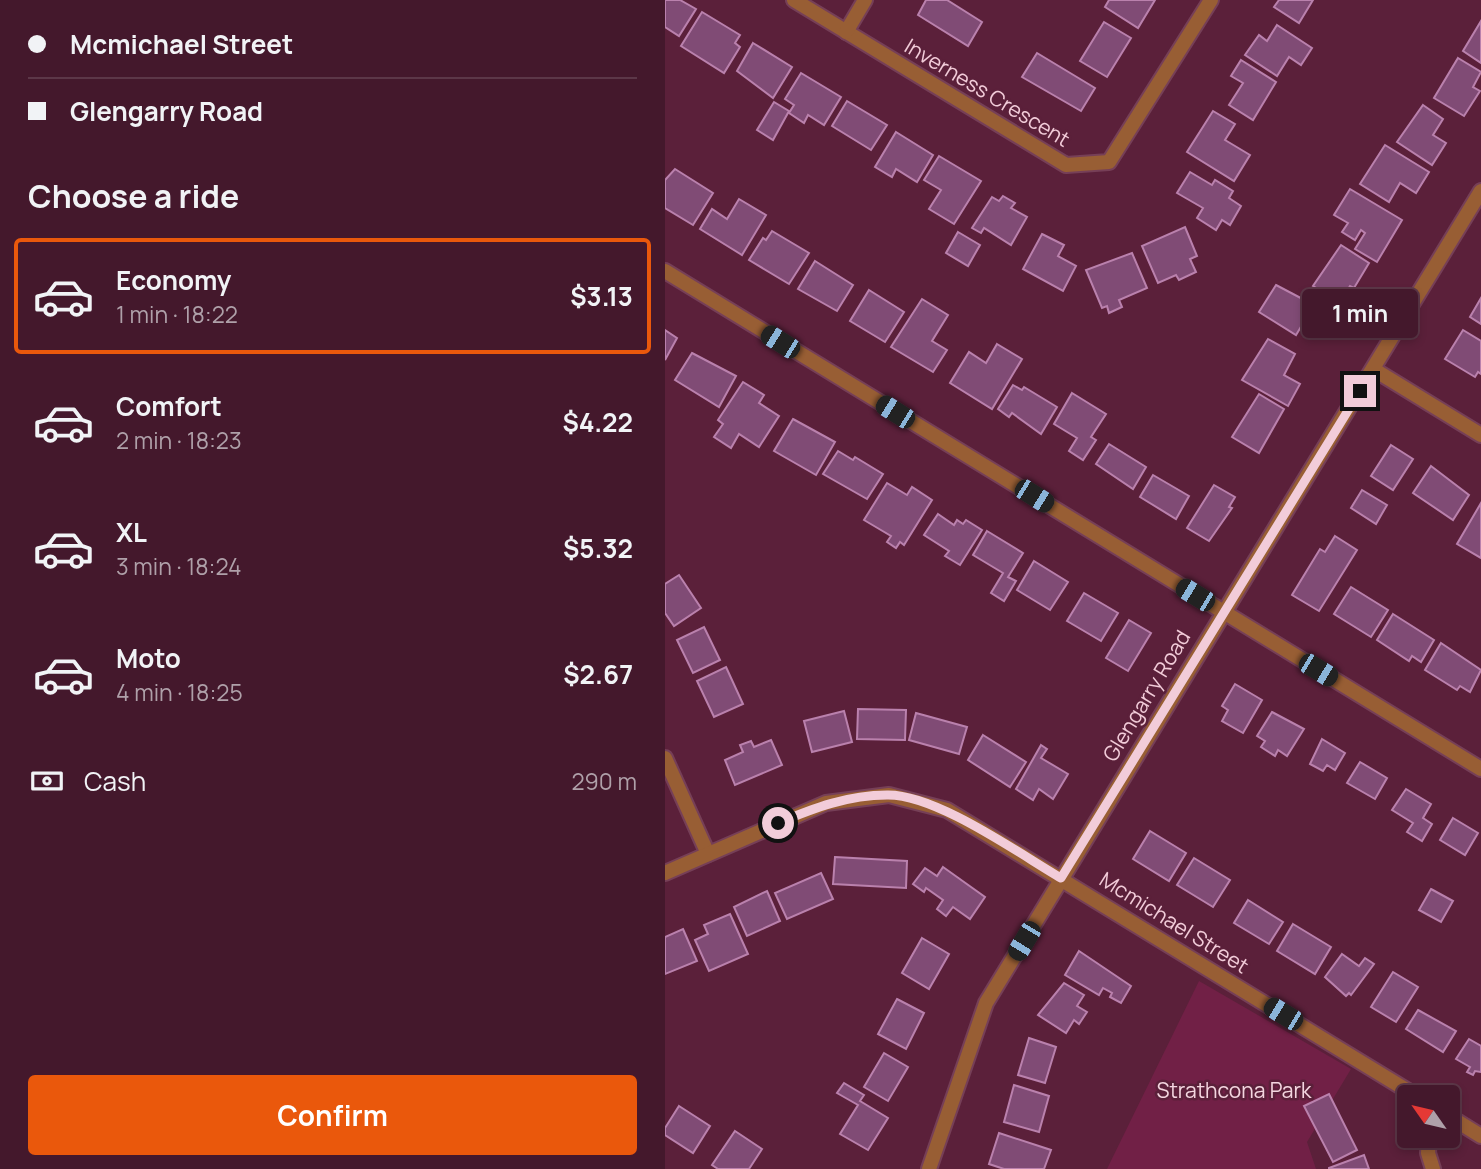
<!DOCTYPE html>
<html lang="en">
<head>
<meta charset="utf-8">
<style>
	body { margin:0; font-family:Manrope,sans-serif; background:#4b2134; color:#f1f3f6; height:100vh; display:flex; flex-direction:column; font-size:26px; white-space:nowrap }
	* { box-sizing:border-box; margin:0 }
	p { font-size:23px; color:#afa0a9 }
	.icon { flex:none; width:38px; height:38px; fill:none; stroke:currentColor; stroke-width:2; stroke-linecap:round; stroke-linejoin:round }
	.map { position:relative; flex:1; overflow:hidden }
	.side { display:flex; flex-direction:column; background:#44182c; width:665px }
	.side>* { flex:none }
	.guide { display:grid; align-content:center; height:154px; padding:0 28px; background:#44182c }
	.needle { width:46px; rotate:304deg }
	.buttons { position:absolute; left:732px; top:1085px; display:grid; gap:14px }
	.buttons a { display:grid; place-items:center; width:63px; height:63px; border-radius:7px; background:#44182c; box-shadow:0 4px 10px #0003,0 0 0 2px #5c3748; font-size:35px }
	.end { position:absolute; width:32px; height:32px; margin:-16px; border:9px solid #f2ccd9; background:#111; box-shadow:0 0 0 4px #111 }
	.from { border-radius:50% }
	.bubble { position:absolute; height:49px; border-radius:7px; background:#44182c; box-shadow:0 4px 10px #0003,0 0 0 2px #5c3748; font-size:23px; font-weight:700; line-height:49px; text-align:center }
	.car { position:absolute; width:21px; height:42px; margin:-21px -10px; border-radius:9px; box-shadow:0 0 5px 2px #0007; background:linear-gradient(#222 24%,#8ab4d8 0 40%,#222 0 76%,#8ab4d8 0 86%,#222 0) }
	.guide b { display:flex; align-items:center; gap:24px; height:66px; font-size:26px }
	.guide b+b { border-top:2px solid #5c3748 }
	.guide i { width:18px; height:18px; background:#f1f3f6 }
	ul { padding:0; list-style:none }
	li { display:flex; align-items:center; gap:21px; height:116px; margin:0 14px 10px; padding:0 14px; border:4px solid transparent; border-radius:7px }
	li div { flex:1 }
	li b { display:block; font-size:26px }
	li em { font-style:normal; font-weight:700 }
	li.current { border-color:#ea580c }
	li>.icon { width:63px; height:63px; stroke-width:1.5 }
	h2 { padding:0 28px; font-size:32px; line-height:84px }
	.pay { display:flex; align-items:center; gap:18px; height:77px; padding:0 28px; font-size:26px }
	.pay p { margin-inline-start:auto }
	.button { display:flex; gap:14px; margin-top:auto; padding:14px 28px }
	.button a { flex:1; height:80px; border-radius:7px; background:#ea580c; color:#fff; font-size:28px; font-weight:700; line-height:80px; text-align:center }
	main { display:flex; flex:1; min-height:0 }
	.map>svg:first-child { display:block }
	.green { fill:#712046 }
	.building { fill:#804b75; stroke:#ba81ad; stroke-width:2 }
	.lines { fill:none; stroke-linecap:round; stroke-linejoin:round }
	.street-casing { stroke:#763f57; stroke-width:18 }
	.street { stroke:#985e34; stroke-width:14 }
	.route { stroke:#f2ccd9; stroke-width:9 }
	.labels { text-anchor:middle; stroke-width:5; stroke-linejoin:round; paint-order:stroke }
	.street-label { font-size:21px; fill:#f2ccd9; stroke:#5b203a }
	.park-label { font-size:21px; fill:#f4d6e0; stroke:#5b203a }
</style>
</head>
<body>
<main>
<section class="side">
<div class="guide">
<b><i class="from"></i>Mcmichael Street</b>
<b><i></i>Glengarry Road</b>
</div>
<h2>Choose a ride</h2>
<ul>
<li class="current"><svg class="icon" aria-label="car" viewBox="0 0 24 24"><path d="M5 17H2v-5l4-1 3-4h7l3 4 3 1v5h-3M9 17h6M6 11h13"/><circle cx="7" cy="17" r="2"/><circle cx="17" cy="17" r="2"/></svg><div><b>Economy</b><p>1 min · 18:22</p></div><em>$3.13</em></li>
<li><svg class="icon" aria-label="car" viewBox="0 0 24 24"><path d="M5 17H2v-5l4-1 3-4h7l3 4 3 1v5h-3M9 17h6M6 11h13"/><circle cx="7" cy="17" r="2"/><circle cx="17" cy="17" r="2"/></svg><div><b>Comfort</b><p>2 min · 18:23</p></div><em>$4.22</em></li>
<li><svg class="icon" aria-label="car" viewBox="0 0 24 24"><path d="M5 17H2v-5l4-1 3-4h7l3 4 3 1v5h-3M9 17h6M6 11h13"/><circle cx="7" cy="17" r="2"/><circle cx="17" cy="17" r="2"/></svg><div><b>XL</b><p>3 min · 18:24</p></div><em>$5.32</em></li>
<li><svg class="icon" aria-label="car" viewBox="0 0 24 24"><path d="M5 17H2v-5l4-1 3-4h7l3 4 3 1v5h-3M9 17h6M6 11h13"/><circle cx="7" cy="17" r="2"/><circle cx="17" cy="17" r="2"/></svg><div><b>Moto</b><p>4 min · 18:25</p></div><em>$2.67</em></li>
</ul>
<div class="pay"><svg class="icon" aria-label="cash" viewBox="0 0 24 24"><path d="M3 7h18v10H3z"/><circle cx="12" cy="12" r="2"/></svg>Cash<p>290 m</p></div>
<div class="button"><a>Confirm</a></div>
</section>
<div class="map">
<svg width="816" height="1169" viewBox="0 0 816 1169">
	<rect width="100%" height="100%" fill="#5b203a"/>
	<path class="green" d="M534,981L686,1069L642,1142L651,1169H442Z"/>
	<g class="building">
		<path d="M0,0H15L31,9L14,36L0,27Z"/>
		<path d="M261,0H282L317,22L303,46L253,15Z"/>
		<path d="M444,0H490L473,28L440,7Z"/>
		<path d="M614,0H648L634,23L609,7Z"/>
		<path d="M37,12L75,35L70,43L75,47L59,73L16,46Z"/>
		<path d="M816,21V63L798,51Z"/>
		<path d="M439,22L466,38L442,77L415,61Z"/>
		<path d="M612,25L647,48L636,65L624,57L612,76L580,55L594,35L602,41Z"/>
		<path d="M88,43L127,67L108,98L72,71Z"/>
		<path d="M372,53L430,88L416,111L357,77Z"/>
		<path d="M793,58L816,72L808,87L815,91L799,116L769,98Z"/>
		<path d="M576,60L611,82L588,120L564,105L578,83L566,76Z"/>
		<path d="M136,73L176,97L159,125L143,115L139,123L124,113L129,105L120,99Z"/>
		<path d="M182,101L222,125L206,150L167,126Z"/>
		<path d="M109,102L124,111L108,140L92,130Z"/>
		<path d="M758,105L778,119L768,135L781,143L767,165L732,142Z"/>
		<path d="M548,111L570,124L560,140L585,155L569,181L522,152Z"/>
		<path d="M231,132L268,155L252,182L231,169L227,177L210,167Z"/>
		<path d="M720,145L764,172L751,193L735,183L724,202L695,184Z"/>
		<path d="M274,156L316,181L289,224L264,209L276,190L259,180Z"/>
		<path d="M10,169L48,193L28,225L0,208V180Z"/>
		<path d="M525,172L547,185L550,180L568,191L564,198L576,206L565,225L557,220L551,230L532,218L538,208L512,193Z"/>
		<path d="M685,189L737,220L712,262L690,249L700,233L696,230L690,240L677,232L683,223L669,215Z"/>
		<path d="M338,196L350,203L346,208L362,217L346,245L319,228L316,233L307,228L327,197L334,201Z"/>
		<path d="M74,199L101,215L77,255L35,229L47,209L62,219Z"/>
		<path d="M520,227L532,256L525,259L531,272L514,280L511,275L493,283L477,246Z"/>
		<path d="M107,231L144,253L124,284L84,260L98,238L101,240Z"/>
		<path d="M293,232L315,245L303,266L281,253Z"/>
		<path d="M377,234L399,245L393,256L411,266L398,291L358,269Z"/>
		<path d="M676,245L704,263L689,288L685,286L675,302L648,286Z"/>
		<path d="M467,253L482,288L454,300L457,307L444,313L442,306L437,308L421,270Z"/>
		<path d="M150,261L188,285L172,311L133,289Z"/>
		<path d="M611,285L649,305L631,335L594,312Z"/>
		<path d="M204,290L239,312L220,342L185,321Z"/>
		<path d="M816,298V324L805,317Z"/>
		<path d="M257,299L283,315L267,341L282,350L268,372L226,347Z"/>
		<path d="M0,330L12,338L0,360Z"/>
		<path d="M798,330L816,341V374L813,372L810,377L780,359Z"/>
		<path d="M603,339L630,354L619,375L635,384L623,406L577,380Z"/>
		<path d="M332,344L357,359L327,409L285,383L304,352L321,363Z"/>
		<path d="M27,353L71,376L54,407L10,380Z"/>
		<path d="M78,382L99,395L94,403L114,416L94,447L74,434L66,448L49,437L58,424L53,420Z"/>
		<path d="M348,385L357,390L359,387L392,407L376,434L347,413L344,417L333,409Z"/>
		<path d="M407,393L441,414L426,437L431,440L418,460L404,451L412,438L389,424Z"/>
		<path d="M594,394L619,409L594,453L567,437Z"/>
		<path d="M128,419L170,442L151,475L109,451Z"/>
		<path d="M444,444L481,467L468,489L431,464Z"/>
		<path d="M726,445L748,459L728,490L706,476Z"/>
		<path d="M173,451L188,460L190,457L218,474L202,499L158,474Z"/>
		<path d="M766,466L804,495L788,520L748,493Z"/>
		<path d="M488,475L524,496L511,519L475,497Z"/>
		<path d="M222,483L242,495L247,487L267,500L239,545L235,542L231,548L222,542L226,536L199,520Z"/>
		<path d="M549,485L570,497L564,507L567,508L544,541L522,528Z"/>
		<path d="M697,490L722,505L711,524L686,508Z"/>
		<path d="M816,503V558L792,544Z"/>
		<path d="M273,514L289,525L292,520L298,524L301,520L317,530L295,565L280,556L284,551L259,535Z"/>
		<path d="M322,531L358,553L343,577L351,581L339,601L326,593L338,573L308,555Z"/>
		<path d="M670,536L692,550L654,611L627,595L655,549L660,552Z"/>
		<path d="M369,561L403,582L385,610L352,590Z"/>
		<path d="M14,575L36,608L9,626L0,613V584Z"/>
		<path d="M686,587L723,610L706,637L669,614Z"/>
		<path d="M419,593L453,613L436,641L402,621Z"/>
		<path d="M728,614L769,640L756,662L747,656L744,661L712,640Z"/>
		<path d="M464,620L486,633L463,671L441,658Z"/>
		<path d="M39,627L55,660L28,673L12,640Z"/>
		<path d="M776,643L816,670L805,692L795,686L792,690L760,670Z"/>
		<path d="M61,667L78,704L49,717L32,681Z"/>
		<path d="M570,684L597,700L578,733L557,721L563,710L557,706Z"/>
		<path d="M193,709L241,710L240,740L192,739Z"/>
		<path d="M179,711L187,742L147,752L139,721Z"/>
		<path d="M607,712L639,729L622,756L613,750L610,756L596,747L600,741L592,736Z"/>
		<path d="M251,713L302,727L294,754L244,740Z"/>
		<path d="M318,735L361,762L345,787L303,760Z"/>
		<path d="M657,739L680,753L670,770L662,765L658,771L645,764Z"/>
		<path d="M106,740L117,765L70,785L60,760L78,752L75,745L86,741L89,747Z"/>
		<path d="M376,745L382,749L376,758L403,774L388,799L374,789L368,800L351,789Z"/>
		<path d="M695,762L722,778L710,799L682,783Z"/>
		<path d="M741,789L766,804L758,818L767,824L757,841L742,832L748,823L727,810Z"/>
		<path d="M788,818L813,833L800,855L775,840Z"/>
		<path d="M485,831L521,853L504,881L468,859Z"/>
		<path d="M170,857L242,861L241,888L168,884Z"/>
		<path d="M529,858L565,880L548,907L512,885Z"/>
		<path d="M278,867L320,897L305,919L288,907L281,916L272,909L278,900L261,888L259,892L248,884L260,868L272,876Z"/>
		<path d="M156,873L168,899L122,919L110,893Z"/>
		<path d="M766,889L788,901L776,922L754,910Z"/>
		<path d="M102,891L115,921L82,936L69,907Z"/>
		<path d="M583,900L618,922L604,944L569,923Z"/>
		<path d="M65,914L83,954L44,971L30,940L43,934L39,925Z"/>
		<path d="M628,924L666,947L650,974L612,951Z"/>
		<path d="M18,929L32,961L0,974V937Z"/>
		<path d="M257,938L284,954L264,989L237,973Z"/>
		<path d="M414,951L466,986L456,1003L445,997L447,993L438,988L434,995L400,975Z"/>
		<path d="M677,954L694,966L700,958L709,964L686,995L684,993L681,996L660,977Z"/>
		<path d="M728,972L753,987L731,1022L706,1007Z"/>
		<path d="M399,983L419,995L412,1006L422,1012L414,1024L409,1020L401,1033L373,1015Z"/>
		<path d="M232,999L259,1013L241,1049L213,1034Z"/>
		<path d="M753,1010L791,1031L778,1052L741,1029Z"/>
		<path d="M364,1038L391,1047L380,1083L353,1075Z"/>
		<path d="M804,1039L816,1046V1072L810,1071L808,1075L802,1072L805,1067L791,1059Z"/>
		<path d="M219,1053L243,1067L223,1101L199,1087Z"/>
		<path d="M179,1083L199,1095L195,1101L223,1118L203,1150L175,1134L193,1105L172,1093Z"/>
		<path d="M349,1085L384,1096L374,1132L339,1122Z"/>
		<path d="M664,1094L692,1150L668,1162L639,1106Z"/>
		<path d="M14,1106L45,1126L28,1153L0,1135V1128Z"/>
		<path d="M70,1131L97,1149L84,1169H53L47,1165Z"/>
		<path d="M334,1133L386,1150L379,1169H339L324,1164Z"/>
		<path d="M699,1155L704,1169H664V1168Z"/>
	</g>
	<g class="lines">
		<g class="street-casing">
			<g id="street">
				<path d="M129,0L401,165L444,162L546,0"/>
				<path d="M181,32L200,0"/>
				<path d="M0,271L816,769"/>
				<path d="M708,369L816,435"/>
				<path d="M0,758L43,854"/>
				<path d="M0,873L161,803L224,795L282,810L753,1097"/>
				<path d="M782,1115L816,1136"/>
				<path d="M764,1136L763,1153L768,1169"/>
				<path d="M264,1169L321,1003L816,191"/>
			</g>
		</g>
		<use href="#street" class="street"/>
	</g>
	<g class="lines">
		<path class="route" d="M113,823C149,808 183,795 222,795C271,794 353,853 396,878L695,391"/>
	</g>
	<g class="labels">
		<g class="street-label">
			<text transform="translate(322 93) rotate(31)" y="7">Inverness Crescent</text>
			<text transform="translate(482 696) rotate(-59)" y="7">Glengarry Road</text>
			<text transform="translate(509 923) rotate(32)" y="7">Mcmichael Street</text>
		</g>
		<g class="park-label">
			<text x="569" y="1098">Strathcona Park</text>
		</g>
	</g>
</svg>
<div class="buttons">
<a><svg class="needle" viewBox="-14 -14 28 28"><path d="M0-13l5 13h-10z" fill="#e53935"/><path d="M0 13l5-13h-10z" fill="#afa0a9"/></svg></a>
</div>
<i class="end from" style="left:113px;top:823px"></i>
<i class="end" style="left:695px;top:391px"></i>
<div class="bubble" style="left:637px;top:289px;width:116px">1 min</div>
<i class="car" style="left:115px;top:342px;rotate:302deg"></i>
<i class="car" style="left:230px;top:412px;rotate:302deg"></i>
<i class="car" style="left:369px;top:496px;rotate:122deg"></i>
<i class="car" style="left:530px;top:595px;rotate:301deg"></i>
<i class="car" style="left:653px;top:670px;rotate:121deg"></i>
<i class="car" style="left:359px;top:941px;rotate:211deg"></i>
<i class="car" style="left:618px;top:1014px;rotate:301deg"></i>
</div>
</main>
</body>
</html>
